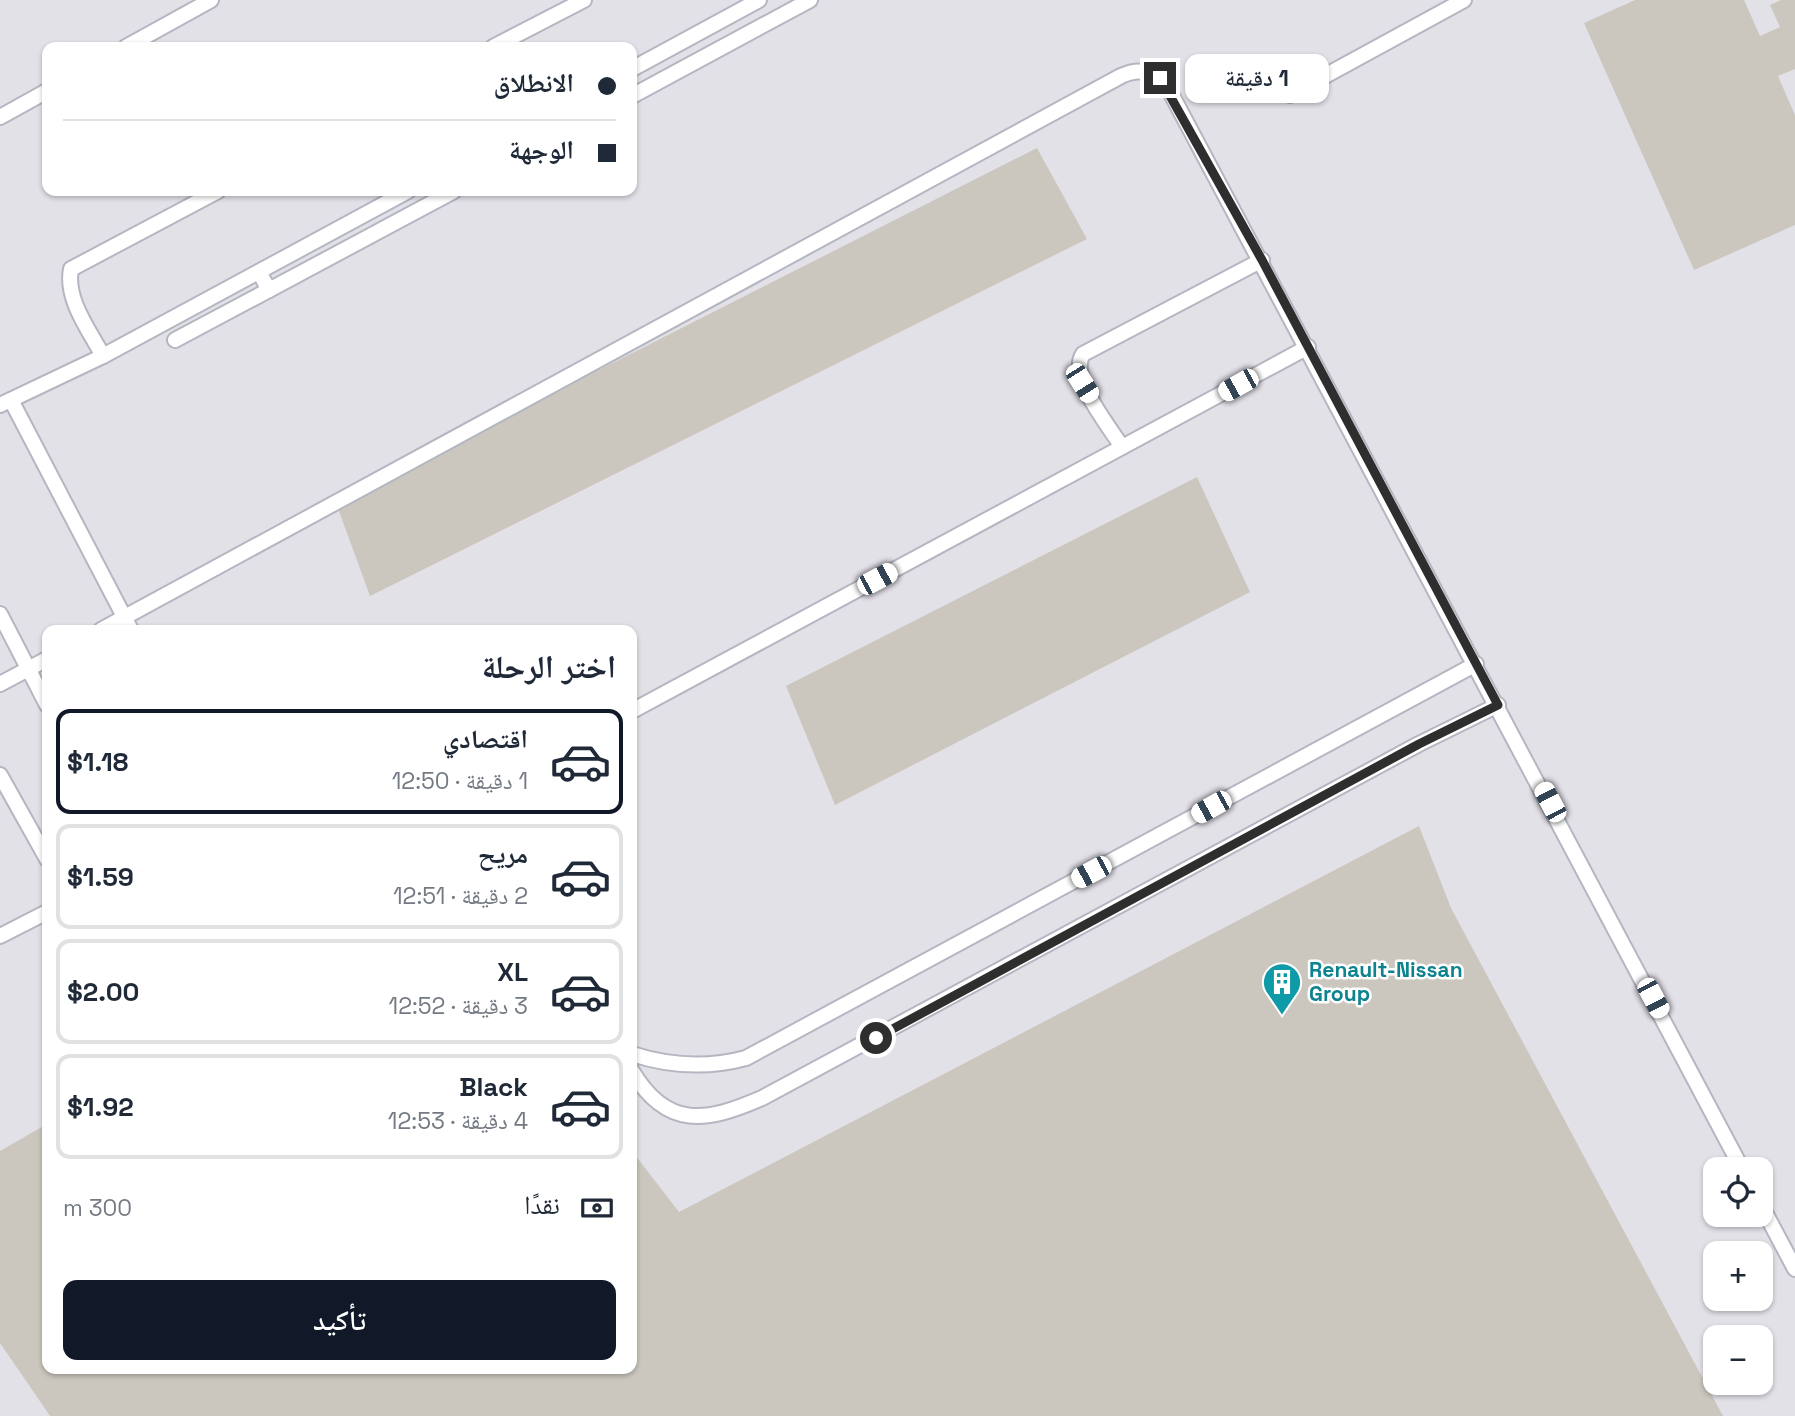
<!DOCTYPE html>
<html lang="ar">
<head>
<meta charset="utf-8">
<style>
	body { margin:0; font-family:"Space Grotesk","Noto Naskh Arabic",sans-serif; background:#f6f6f7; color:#1f2937; direction:rtl; height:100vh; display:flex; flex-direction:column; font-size:26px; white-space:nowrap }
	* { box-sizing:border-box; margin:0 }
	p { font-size:23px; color:#747a83 }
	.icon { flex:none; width:38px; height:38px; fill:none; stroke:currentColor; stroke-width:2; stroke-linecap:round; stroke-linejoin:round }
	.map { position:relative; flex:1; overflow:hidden; direction:ltr }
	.panel { position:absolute; left:42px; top:625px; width:595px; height:749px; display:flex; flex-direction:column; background:#fff; border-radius:14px; box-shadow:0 2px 5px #0004; direction:rtl }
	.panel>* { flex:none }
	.top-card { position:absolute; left:42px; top:42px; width:595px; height:154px; border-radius:14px; box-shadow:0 2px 5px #0004; direction:rtl; display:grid; align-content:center; height:154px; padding:0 21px; background:#fff }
	.tools { position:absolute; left:1703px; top:1157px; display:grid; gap:14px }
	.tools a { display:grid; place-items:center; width:70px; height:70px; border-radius:14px; background:#fff; box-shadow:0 2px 5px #0004; font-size:35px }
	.end { position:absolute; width:32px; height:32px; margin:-16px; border:9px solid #2e2e2e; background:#fff; box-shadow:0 0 0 4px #fff }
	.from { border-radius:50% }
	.bubble { position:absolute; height:49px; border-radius:14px; background:#fff; box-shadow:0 2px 5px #0004; font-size:23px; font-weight:600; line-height:49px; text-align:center; direction:rtl }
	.car { position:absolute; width:21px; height:42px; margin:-21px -10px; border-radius:9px; box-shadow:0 0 5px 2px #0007; background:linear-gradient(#fff 24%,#345 0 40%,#fff 0 76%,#345 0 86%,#fff 0) }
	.top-card b { display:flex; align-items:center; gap:24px; height:66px; font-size:26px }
	.top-card b+b { border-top:2px solid #e0e1e3 }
	.top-card i { width:18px; height:18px; background:#1f2937 }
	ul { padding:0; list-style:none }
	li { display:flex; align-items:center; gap:21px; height:105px; margin:0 14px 10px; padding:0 7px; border:4px solid #e0e1e3; border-radius:14px }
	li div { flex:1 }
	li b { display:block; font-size:26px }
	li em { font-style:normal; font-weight:600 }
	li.active { border-color:#111827 }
	li>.icon { width:63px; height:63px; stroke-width:1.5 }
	h2 { padding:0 21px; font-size:32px; line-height:84px }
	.pay { display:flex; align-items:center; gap:18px; height:77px; padding:0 21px; font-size:26px }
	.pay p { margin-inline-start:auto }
	.cta { display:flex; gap:14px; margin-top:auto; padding:14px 21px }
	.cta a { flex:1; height:80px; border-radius:14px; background:#111827; color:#fff; font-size:28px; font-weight:600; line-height:80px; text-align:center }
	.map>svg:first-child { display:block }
	.industrial { fill:#e3e1e8; fill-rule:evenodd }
	.building { fill:#cbc7bf }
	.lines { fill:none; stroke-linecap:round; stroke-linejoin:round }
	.service-casing { stroke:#b4b7c1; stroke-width:18 }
	.service { stroke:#fff; stroke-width:14 }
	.route { stroke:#2e2e2e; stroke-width:9 }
	.labels { text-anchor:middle; stroke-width:5; stroke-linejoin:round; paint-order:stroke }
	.culture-label { font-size:21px; font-weight:bold; fill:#0d838f; stroke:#fff; text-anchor:start }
</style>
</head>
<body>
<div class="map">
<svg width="1795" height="1416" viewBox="0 0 1795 1416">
	<rect width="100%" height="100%" fill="#efe9e1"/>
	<path class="industrial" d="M0,0H1795V1416H0ZM47,47H632V191H47ZM47,630H632V1368H47ZM1715,1169H1760V1214H1715ZM1715,1253H1760V1298H1715ZM1715,1337H1760V1382H1715Z"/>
	<g class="building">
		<path d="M1635,0H1744L1760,36L1780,27L1770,5L1781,0H1795V69L1778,76L1795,115V225L1694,270L1584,23Z"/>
		<path d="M1037,148L1087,239L370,596L336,503Z"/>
		<path d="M1197,477L1250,592L835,805L786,686Z"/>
		<path d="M1419,826L1451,908L1723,1416H50L0,1343V1151L47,1124V1368H632V1151L679,1212Z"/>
	</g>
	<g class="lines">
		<g class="service-casing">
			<g id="service">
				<path d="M126,47L211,0"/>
				<path d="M493,47L584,0"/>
				<path d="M632,69L759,0"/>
				<path d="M1290,95L1464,0"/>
				<path d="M632,96L810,0"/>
				<path d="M0,117L47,91"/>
				<path d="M269,290L454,191"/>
				<path d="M175,340L269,290L259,272"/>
				<path d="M103,356C89,330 65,299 71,269L218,191"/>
				<path d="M11,400L131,630"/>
				<path d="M0,405L103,356L408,191"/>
				<path d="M1122,447C1109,426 1068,377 1083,354L1262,260"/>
				<path d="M0,614L47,705"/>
				<path d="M101,630L1121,76C1138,68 1154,70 1167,86L1742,1169"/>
				<path d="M0,684L47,659"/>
				<path d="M632,711L1308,347"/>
				<path d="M0,775L47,859"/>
				<path d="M0,936L47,912"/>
				<path d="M632,1054C669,1066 709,1068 746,1058L1476,664"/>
				<path d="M632,1071C667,1130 707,1122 762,1098L1419,744L1498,705"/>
				<path d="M1760,1203L1795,1269"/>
			</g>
		</g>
		<use href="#service" class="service"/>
	</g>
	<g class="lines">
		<path class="route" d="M876,1038L1419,744L1498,705L1262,260L1160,78"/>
	</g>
	<defs>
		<g id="building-pin" transform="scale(2.0125)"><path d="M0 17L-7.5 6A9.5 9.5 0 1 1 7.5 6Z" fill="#0f9aa8" stroke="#fff"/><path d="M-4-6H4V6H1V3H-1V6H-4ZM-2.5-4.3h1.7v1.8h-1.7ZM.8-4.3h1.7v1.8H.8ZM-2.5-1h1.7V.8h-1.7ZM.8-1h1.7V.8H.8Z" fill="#fff"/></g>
	</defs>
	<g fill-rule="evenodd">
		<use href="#building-pin" x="1282" y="982"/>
	</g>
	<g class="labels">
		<g class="culture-label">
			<text x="1309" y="977">Renault-Nissan<tspan x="1309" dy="24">Group</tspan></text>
		</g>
	</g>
</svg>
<div class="tools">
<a><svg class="icon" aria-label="locate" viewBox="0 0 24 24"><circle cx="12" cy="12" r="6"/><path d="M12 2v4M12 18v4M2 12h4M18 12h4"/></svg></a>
<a>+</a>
<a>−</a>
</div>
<i class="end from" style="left:876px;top:1038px"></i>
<i class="end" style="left:1160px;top:78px"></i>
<div class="bubble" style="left:1185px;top:54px;width:144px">1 دقيقة</div>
<i class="car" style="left:1082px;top:383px;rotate:148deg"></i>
<i class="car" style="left:1238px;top:385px;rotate:241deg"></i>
<i class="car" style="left:877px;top:579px;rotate:62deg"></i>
<i class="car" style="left:1550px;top:802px;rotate:332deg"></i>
<i class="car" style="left:1211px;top:807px;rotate:241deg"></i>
<i class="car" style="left:1091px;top:872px;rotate:242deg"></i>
<i class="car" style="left:1653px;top:998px;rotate:152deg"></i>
<div class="top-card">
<b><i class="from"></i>الانطلاق</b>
<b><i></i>الوجهة</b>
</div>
<section class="panel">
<h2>اختر الرحلة</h2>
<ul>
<li class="active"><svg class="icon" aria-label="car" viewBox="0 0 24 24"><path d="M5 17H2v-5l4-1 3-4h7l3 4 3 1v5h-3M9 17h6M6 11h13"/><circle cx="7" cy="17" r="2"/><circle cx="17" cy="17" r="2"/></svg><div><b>اقتصادي</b><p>1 دقيقة · 12:50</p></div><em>$1.18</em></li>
<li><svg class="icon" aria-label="car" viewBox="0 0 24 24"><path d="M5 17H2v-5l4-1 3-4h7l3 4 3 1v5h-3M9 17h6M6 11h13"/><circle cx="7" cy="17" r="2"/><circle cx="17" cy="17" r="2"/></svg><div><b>مريح</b><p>2 دقيقة · 12:51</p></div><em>$1.59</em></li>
<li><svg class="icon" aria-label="car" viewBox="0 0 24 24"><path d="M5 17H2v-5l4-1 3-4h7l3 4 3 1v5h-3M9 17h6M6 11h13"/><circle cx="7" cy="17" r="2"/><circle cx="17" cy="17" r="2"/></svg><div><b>XL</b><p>3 دقيقة · 12:52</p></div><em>$2.00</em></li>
<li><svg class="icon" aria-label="car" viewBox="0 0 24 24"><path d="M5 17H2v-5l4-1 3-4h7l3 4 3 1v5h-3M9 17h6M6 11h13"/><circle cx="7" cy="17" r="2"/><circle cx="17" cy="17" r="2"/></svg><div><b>Black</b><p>4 دقيقة · 12:53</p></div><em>$1.92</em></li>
</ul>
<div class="pay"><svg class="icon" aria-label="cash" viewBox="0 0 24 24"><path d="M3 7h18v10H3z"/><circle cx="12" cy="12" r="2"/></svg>نقدًا<p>300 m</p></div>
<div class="cta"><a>تأكيد</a></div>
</section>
</div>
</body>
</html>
